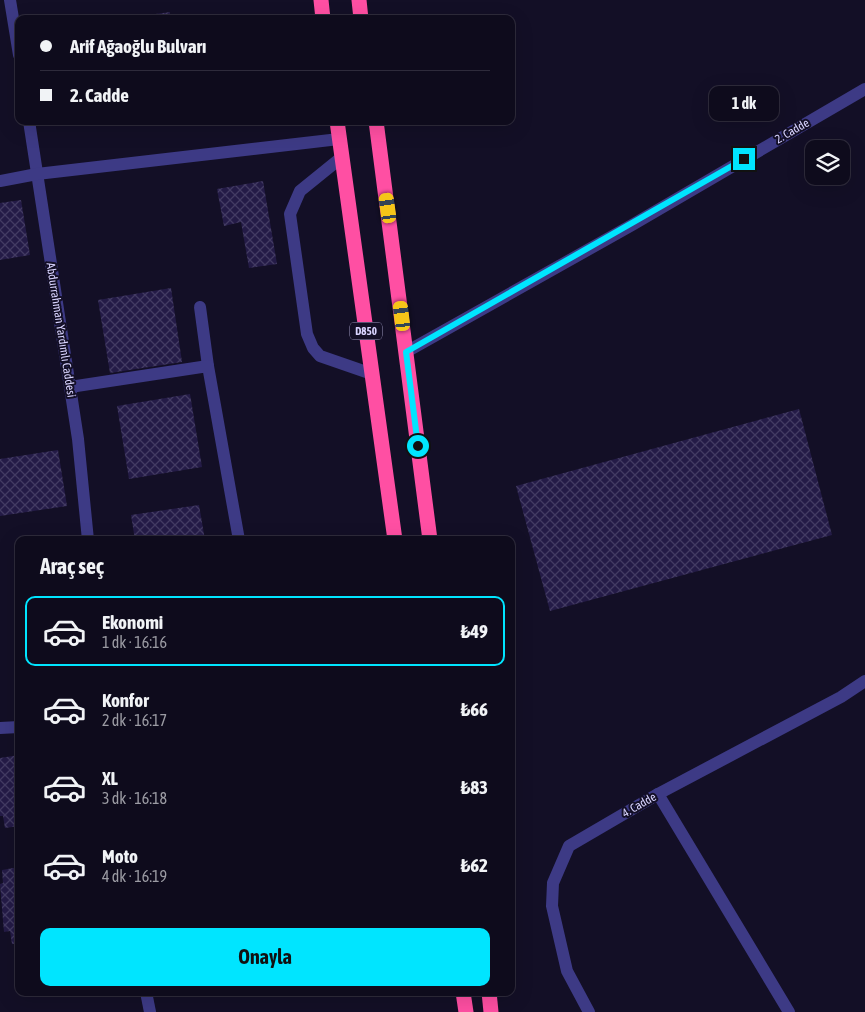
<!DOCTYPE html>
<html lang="tr">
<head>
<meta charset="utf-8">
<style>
	body { margin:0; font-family:"Asap Condensed",sans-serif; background:#1c1929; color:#f1f3f6; height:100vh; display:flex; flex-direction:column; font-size:19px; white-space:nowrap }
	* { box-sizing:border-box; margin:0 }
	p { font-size:16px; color:#9b9ba3 }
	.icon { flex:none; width:28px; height:28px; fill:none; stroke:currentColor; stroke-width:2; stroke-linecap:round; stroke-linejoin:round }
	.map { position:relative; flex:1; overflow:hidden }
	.sheet { position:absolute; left:15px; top:536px; width:500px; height:460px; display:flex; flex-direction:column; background:#0e0b1c; border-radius:10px; box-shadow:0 5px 20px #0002,0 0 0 1px #2e2b3b }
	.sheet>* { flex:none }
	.guide { position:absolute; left:15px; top:15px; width:500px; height:110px; border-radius:10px; box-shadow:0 5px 20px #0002,0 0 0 1px #2e2b3b; display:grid; align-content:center; height:110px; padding:0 25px; background:#0e0b1c }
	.fabs { position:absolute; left:805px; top:140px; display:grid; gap:10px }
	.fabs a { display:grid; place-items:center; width:45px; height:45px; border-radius:10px; background:#0e0b1c; box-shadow:0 5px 20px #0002,0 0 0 1px #2e2b3b; font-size:25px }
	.end { position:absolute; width:22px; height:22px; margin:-11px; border:6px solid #00e5ff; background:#111; box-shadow:0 0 0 2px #111 }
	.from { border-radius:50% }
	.bubble { position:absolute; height:35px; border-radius:10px; background:#0e0b1c; box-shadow:0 5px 20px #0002,0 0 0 1px #2e2b3b; font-size:16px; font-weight:700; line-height:35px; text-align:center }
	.car { position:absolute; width:15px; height:30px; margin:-15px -8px; border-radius:6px; box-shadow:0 0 4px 1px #0007; background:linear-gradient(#f5c518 24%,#345 0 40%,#f5c518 0 76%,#345 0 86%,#f5c518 0) }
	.guide b { display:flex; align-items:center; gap:18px; height:48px; font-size:19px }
	.guide b+b { border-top:1px solid #2e2b3b }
	.guide i { width:12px; height:12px; background:#f1f3f6 }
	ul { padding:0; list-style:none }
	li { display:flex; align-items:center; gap:15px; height:70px; margin:0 10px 8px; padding:0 15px; border:2px solid transparent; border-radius:10px }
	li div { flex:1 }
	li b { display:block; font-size:19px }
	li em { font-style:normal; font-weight:700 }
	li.active { border-color:#00e5ff }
	li>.icon { width:45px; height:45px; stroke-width:1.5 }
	h2 { padding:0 25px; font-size:22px; line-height:60px }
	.primary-button { display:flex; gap:10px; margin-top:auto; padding:10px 25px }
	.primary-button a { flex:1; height:58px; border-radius:10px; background:#00e5ff; color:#111; font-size:20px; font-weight:700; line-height:58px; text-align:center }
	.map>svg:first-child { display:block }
	.building { fill:url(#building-cross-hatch) }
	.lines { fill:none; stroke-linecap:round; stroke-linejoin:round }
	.minor { stroke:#3d3a85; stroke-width:12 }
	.highway { stroke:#ff4fa3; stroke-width:15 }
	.route { stroke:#00e5ff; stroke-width:6 }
	.labels { text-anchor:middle; stroke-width:4; stroke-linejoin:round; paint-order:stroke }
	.shield { fill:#130f26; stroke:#9e99be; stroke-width:1 }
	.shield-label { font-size:11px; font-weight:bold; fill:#d9d4ff }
	.street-label { font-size:12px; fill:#d9d4ff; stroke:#130f26 }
</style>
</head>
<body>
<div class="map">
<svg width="865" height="1012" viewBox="0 0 865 1012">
	<defs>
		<pattern id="building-cross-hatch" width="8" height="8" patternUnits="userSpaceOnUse" patternTransform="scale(1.25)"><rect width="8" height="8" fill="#241b47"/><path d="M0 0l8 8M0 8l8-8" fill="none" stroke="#433b63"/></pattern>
	</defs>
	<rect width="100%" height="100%" fill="#130f26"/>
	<g class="building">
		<path d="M170,12V19H127V18Z"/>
		<path d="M263,181L277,264L249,268L241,222L224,226L217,189Z"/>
		<path d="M21,200L30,255L0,260V203Z"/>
		<path d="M171,288L182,362L110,373L98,300Z"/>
		<path d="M190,394L202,467L129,479L117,406Z"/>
		<path d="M799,409L832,535L550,611L516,486Z"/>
		<path d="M58,450L67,506L0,516V459Z"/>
		<path d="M199,505L205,540H135L131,515Z"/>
		<path d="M19,755V826L5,828L3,816H0V758Z"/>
		<path d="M19,867V943L12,944L10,931L4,932L0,884L3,883L2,870Z"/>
	</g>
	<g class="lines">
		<g class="minor">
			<path d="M10,0L19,55"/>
			<path d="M29,121L78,439L88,540"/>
			<path d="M342,157L300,191L290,214L307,334L313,348L320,356L372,374"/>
			<path d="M0,181L37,174L339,139"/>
			<path d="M200,307L208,366"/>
			<path d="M406,352L632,225L865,89"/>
			<path d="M70,387L208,366L239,540"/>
			<path d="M0,728L19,727"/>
			<path d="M658,794L789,1012"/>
			<path d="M146,992L150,1012"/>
			<path d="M589,1012L567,971L552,906L553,883L569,846L658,794L841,697L865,681"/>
		</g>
		<g class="highway">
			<path d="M321,0L323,19"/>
			<path d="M359,0L361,19"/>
			<path d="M337,121L395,540"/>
			<path d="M376,121L430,540"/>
			<path d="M463,992L466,1012"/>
			<path d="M489,992L491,1012"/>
		</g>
	</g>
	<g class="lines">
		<path class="route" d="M418,446L406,352L744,159"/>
	</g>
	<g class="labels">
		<rect class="shield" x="350" y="322.5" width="32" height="17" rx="4"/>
		<g class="shield-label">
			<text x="366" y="335">D850</text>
		</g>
		<g class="street-label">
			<text transform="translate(792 131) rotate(-30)" y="4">2. Cadde</text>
			<text transform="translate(61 330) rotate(81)" y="4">Abdurrahman Yardımlı Caddesi</text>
			<text transform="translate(639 805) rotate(-30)" y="4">4. Cadde</text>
		</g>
	</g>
</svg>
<div class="fabs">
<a><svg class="icon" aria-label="layers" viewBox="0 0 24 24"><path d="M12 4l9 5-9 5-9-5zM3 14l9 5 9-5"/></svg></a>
</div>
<i class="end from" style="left:418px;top:446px"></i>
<i class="end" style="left:744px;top:159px"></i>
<div class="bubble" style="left:709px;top:86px;width:70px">1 dk</div>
<i class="car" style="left:388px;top:208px;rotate:352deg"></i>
<i class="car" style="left:402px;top:316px;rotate:353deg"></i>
<div class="guide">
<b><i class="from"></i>Arif Ağaoğlu Bulvarı</b>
<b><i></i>2. Cadde</b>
</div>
<section class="sheet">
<h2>Araç seç</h2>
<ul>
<li class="active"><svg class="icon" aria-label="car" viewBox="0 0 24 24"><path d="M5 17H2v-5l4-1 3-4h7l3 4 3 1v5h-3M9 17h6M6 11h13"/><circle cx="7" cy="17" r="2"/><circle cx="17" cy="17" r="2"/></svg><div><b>Ekonomi</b><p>1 dk · 16:16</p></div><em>₺49</em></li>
<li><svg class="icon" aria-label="car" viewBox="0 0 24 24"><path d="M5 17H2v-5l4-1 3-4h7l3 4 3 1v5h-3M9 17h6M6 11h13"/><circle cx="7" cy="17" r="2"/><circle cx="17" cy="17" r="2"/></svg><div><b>Konfor</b><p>2 dk · 16:17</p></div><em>₺66</em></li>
<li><svg class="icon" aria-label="car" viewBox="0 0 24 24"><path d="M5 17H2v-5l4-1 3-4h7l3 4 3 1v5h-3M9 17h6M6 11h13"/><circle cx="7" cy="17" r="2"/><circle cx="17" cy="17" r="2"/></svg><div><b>XL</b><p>3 dk · 16:18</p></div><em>₺83</em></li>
<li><svg class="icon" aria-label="car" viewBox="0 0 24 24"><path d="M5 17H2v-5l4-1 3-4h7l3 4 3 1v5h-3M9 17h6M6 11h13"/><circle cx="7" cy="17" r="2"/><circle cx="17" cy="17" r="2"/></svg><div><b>Moto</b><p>4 dk · 16:19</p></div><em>₺62</em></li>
</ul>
<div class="primary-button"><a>Onayla</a></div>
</section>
</div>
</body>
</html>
